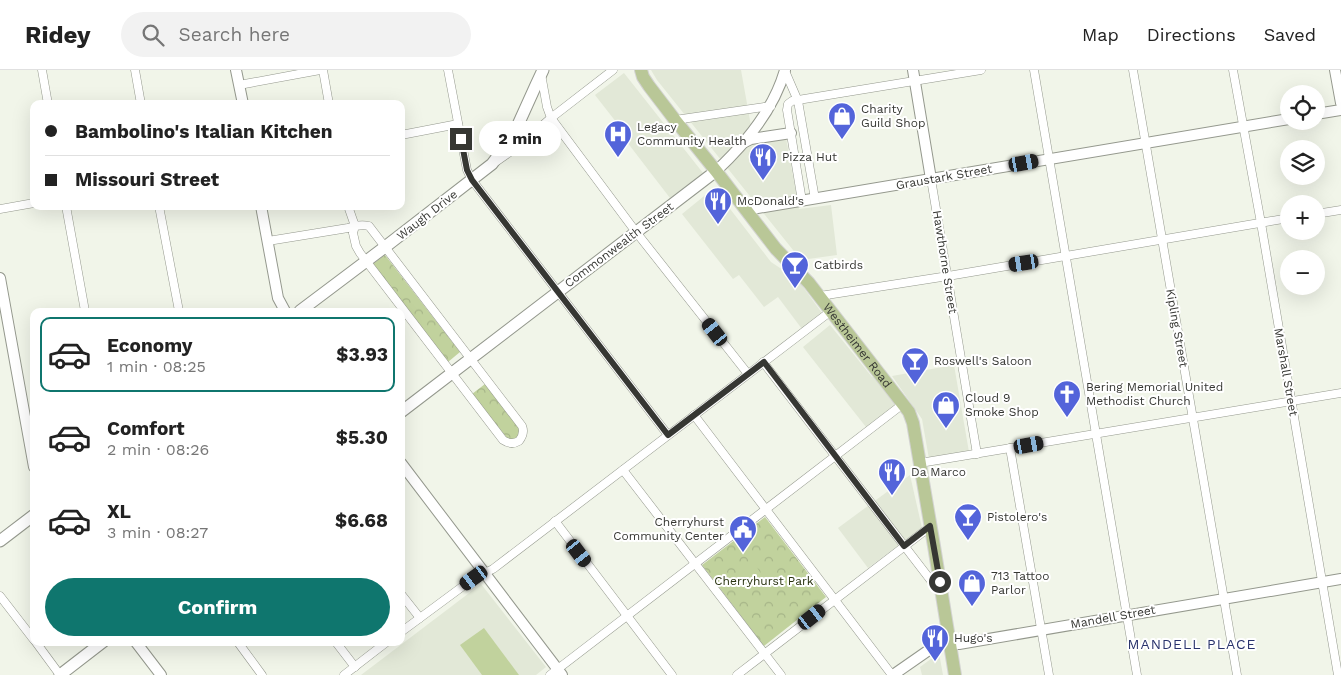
<!DOCTYPE html>
<html lang="en">
<head>
<meta charset="utf-8">
<style>
	body { margin:0; font-family:"Work Sans",sans-serif; background:#f2f2f2; color:#222; height:100vh; display:flex; flex-direction:column; font-size:19px; white-space:nowrap }
	* { box-sizing:border-box; margin:0 }
	p { font-size:16px; color:#767676 }
	.icon { flex:none; width:28px; height:28px; fill:none; stroke:currentColor; stroke-width:2; stroke-linecap:round; stroke-linejoin:round }
	.map { position:relative; flex:1; overflow:hidden }
	.sheet { position:absolute; left:30px; top:238px; width:375px; height:338px; display:flex; flex-direction:column; background:#fff; border-radius:10px; box-shadow:0 5px 20px #0002 }
	.sheet>* { flex:none }
	.hud { position:absolute; left:30px; top:30px; width:375px; height:110px; border-radius:10px; box-shadow:0 5px 20px #0002; display:grid; align-content:center; height:110px; padding:0 15px; background:#fff }
	.tools { position:absolute; left:1280px; top:15px; display:grid; gap:10px }
	.tools a { display:grid; place-items:center; width:45px; height:45px; border-radius:50%; background:#fff; box-shadow:0 5px 20px #0002; font-size:25px }
	.end { position:absolute; width:22px; height:22px; margin:-11px; border:6px solid #363733; background:#fff; box-shadow:0 0 0 2px #fff }
	.from { border-radius:50% }
	.bubble { position:absolute; height:35px; border-radius:18px; background:#fff; box-shadow:0 5px 20px #0002; font-size:16px; font-weight:700; line-height:35px; text-align:center }
	.car { position:absolute; width:15px; height:30px; margin:-15px -8px; border-radius:6px; box-shadow:0 0 4px 1px #0007; background:linear-gradient(#222 24%,#8ab4d8 0 40%,#222 0 76%,#8ab4d8 0 86%,#222 0) }
	.hud b { display:flex; align-items:center; gap:18px; height:48px; font-size:19px }
	.hud b+b { border-top:1px solid #e0e0e0 }
	.hud i { width:12px; height:12px; background:#222 }
	ul { padding:9px 0 0; list-style:none }
	li { display:flex; align-items:center; gap:15px; height:75px; margin:0 10px 8px; padding:0 5px; border:2px solid transparent; border-radius:10px }
	li div { flex:1 }
	li b { display:block; font-size:19px }
	li em { font-style:normal; font-weight:700 }
	li.selected { border-color:#0f766e }
	li>.icon { width:45px; height:45px; stroke-width:1.5 }
	.action { display:flex; gap:10px; margin-top:auto; padding:10px 15px }
	.action a { flex:1; height:58px; border-radius:30px; background:#0f766e; color:#fff; font-size:20px; font-weight:700; line-height:58px; text-align:center }
	header { display:flex; align-items:center; gap:30px; box-sizing:border-box; height:70px; padding:0 25px; background:#fff; border-bottom:1px solid #e0e0e0 }
	header strong { font-size:24px }
	nav { display:flex; gap:28px; margin-inline-start:auto; font-size:18px }
	.search { width:350px; height:45px; background:#f2f2f2; display:flex; align-items:center; gap:12px; box-sizing:border-box; padding:0 18px; border-radius:28px; color:#767676; font-size:19px }
	.map>svg:first-child { display:block }
	.built { fill:#e2e8d7 }
	.park { fill:url(#park-crowns) }
	.pitch { fill:#c1d29d }
	.lines { fill:none; stroke-linecap:round; stroke-linejoin:round }
	.minor-casing { stroke:#94988d; stroke-width:9 }
	.tertiary-casing { stroke:#94988d; stroke-width:12 }
	.secondary-casing { stroke:#94988d; stroke-width:13 }
	.primary-casing { stroke:#d3d3d2; stroke-width:14 }
	.minor { stroke:#fff; stroke-width:8 }
	.tertiary { stroke:#fff; stroke-width:10 }
	.secondary { stroke:#fff; stroke-width:11 }
	.primary { stroke:#b9c797; stroke-width:12 }
	.route { stroke:#363733; stroke-width:6 }
	.labels { text-anchor:middle; stroke-width:4; stroke-linejoin:round; paint-order:stroke }
	.poi-label { font-size:12px; fill:#363733; stroke:#fff; text-anchor:start }
	.street-label { font-size:12px; fill:#363733; stroke:#fff }
	.park-label { font-size:12px; fill:#28320f; stroke:#fff }
	.neighbourhood-label { font-size:14px; letter-spacing:1px; fill:#29336c; stroke:#fff }
</style>
</head>
<body>
<header>
<strong>Ridey</strong>
<div class="search"><svg class="icon" aria-label="search" viewBox="0 0 24 24"><circle cx="10" cy="10" r="6"/><path d="M15 15l6 6"/></svg>Search here</div>
<nav><a>Map</a><a>Directions</a><a>Saved</a></nav>
</header>
<div class="map">
<svg width="1341" height="605" viewBox="0 0 1341 605">
	<defs>
		<pattern id="park-crowns" width="20" height="18" patternUnits="userSpaceOnUse" patternTransform="scale(1.25)"><rect width="20" height="18" fill="#c1d29d"/><path d="M2 6a3 3 0 1 1 6 0M12 15a3 3 0 1 1 6 0" fill="none" stroke="#a6b588"/></pattern>
	</defs>
	<rect width="100%" height="100%" fill="#f1f5e9"/>
	<g class="built">
		<path d="M651,0H741L754,73L786,68L799,139L831,135L837,185L801,190L657,10Z"/>
		<path d="M624,3L703,103L670,128L617,59L620,57L595,25Z"/>
		<path d="M714,118L771,192L798,210L822,243L802,259L778,227L764,237L739,205L733,209L682,144Z"/>
		<path d="M830,255L872,307L874,306L897,335L866,357L803,277Z"/>
		<path d="M954,295L969,382L929,389L922,349L892,306Z"/>
		<path d="M910,405L922,458L868,498L838,458Z"/>
		<path d="M481,514L546,597L536,605H361Z"/>
		<path d="M939,583L943,605H922L920,597Z"/>
	</g>
	<g class="park">
		<path d="M385,185L460,282L448,292L373,194Z"/>
		<path d="M485,314L519,358L520,361L517,368L511,370L507,368L472,324Z"/>
		<path d="M765,447L826,527L764,576L702,495Z"/>
	</g>
	<g class="pitch">
		<path d="M755,494L761,504L742,518L735,509Z"/>
		<path d="M484,558L519,605H482L460,575Z"/>
	</g>
	<g class="lines">
		<g class="minor-casing">
			<g id="minor">
				<path d="M42,0L48,34"/>
				<path d="M135,0L141,34"/>
				<path d="M323,0L329,34"/>
				<path d="M448,0L467,100L472,110L668,365"/>
				<path d="M1034,0L1137,605"/>
				<path d="M1133,0L1237,605"/>
				<path d="M1233,0L1261,153L1338,605"/>
				<path d="M785,1L798,31L815,129"/>
				<path d="M541,4L547,37L551,48L636,162L748,304"/>
				<path d="M239,15L320,0"/>
				<path d="M675,50L771,36"/>
				<path d="M401,65L458,54"/>
				<path d="M497,91L520,75L551,48L613,0"/>
				<path d="M931,109L977,384"/>
				<path d="M802,131L787,40L788,34L792,31L981,0"/>
				<path d="M66,136L85,241"/>
				<path d="M159,136L179,241"/>
				<path d="M0,139L34,133"/>
				<path d="M1316,144L1341,140"/>
				<path d="M268,171L348,158C355,156 361,154 369,156L522,356C524,361 523,366 519,371C514,374 509,374 503,370L360,183L356,176L353,163L355,156L348,136"/>
				<path d="M820,226L948,206L1289,148"/>
				<path d="M763,292L939,521"/>
				<path d="M694,345L892,605"/>
				<path d="M1010,378L1049,605"/>
				<path d="M920,393L1341,323"/>
				<path d="M623,400L781,605"/>
				<path d="M555,451L672,605"/>
				<path d="M401,524L420,548"/>
				<path d="M0,526L34,570"/>
				<path d="M401,562L474,508L493,499L831,241"/>
				<path d="M35,571L60,605"/>
				<path d="M237,571L262,605"/>
				<path d="M335,571L355,597"/>
				<path d="M344,605L388,571"/>
				<path d="M550,605L903,334"/>
				<path d="M737,605L931,456"/>
			</g>
		</g>
		<g class="tertiary-casing">
			<g id="tertiary">
				<path d="M236,0L243,34"/>
				<path d="M913,0L931,109"/>
				<path d="M1335,0L1341,33"/>
				<path d="M1316,44L1341,40"/>
				<path d="M743,73L751,69L791,63"/>
				<path d="M716,101C746,73 774,39 785,0"/>
				<path d="M261,136L278,228L285,241"/>
				<path d="M746,140L1289,49"/>
				<path d="M0,208L34,397"/>
				<path d="M401,393L562,605"/>
				<path d="M135,571L161,605"/>
				<path d="M893,605L939,573L959,574L1341,509"/>
			</g>
		</g>
		<g class="secondary-casing">
			<g id="secondary">
				<path d="M300,241L385,177L492,94L510,70L517,57L536,15L543,0"/>
				<path d="M401,342L716,101"/>
				<path d="M0,471L34,445"/>
				<path d="M60,605L104,571"/>
			</g>
		</g>
		<g class="primary-casing">
			<g id="primary">
				<path id="s1" d="M641,0L643,7L649,16L675,50L716,101L776,179L809,213L909,342L913,353L934,476L955,605"/>
			</g>
		</g>
		<use href="#minor" class="minor"/>
		<use href="#tertiary" class="tertiary"/>
		<use href="#secondary" class="secondary"/>
		<use href="#primary" class="primary"/>
	</g>
	<g class="lines">
		<path class="route" d="M461,69L467,100L472,110L668,365L764,292L904,476L930,456L940,512"/>
	</g>
	<defs>
		<g id="shop-pin" transform="scale(1.4375)"><path d="M0 17L-7.5 6A9.5 9.5 0 1 1 7.5 6Z" fill="#5364da" stroke="#fff"/><path d="M-5-2.5h2.3a2.7 3.5 0 0 1 5.4 0H5L5.5 6h-11ZM-1.5-2.5h3a1.5 2.3 0 0 0-3 0Z" fill="#fff"/></g>
		<g id="hospital-pin" transform="scale(1.4375)"><path d="M0 17L-7.5 6A9.5 9.5 0 1 1 7.5 6Z" fill="#5364da" stroke="#fff"/><path d="M-5-5h3v3.5h4V-5h3V5h-3V1.5h-4V5h-3Z" fill="#fff"/></g>
		<g id="restaurant-pin" transform="scale(1.4375)"><path d="M0 17L-7.5 6A9.5 9.5 0 1 1 7.5 6Z" fill="#5364da" stroke="#fff"/><path d="M-5-6h1v4h1v-4h1v4h1v-4h1v5L-1.5 .5V6h-2V.5L-5-1ZM5-6V6H3V1.5H1.5Q1.5-4 5-6Z" fill="#fff"/></g>
		<g id="bar-pin" transform="scale(1.4375)"><path d="M0 17L-7.5 6A9.5 9.5 0 1 1 7.5 6Z" fill="#5364da" stroke="#fff"/><path d="M-6-5H6L.8 .8V4.5H3.5V6h-7V4.5H-.8V.8Z" fill="#fff"/></g>
		<g id="church-pin" transform="scale(1.4375)"><path d="M0 17L-7.5 6A9.5 9.5 0 1 1 7.5 6Z" fill="#5364da" stroke="#fff"/><path d="M-1.2-6h2.4v3.5h3.3v2.4h-3.3V6h-2.4V-.1h-3.3v-2.4h3.3Z" fill="#fff"/></g>
		<g id="civic-pin" transform="scale(1.4375)"><path d="M0 17L-7.5 6A9.5 9.5 0 1 1 7.5 6Z" fill="#5364da" stroke="#fff"/><path d="M-.6-6.5H3V-4.5H.6V-3L4-1V1h2V6H-6V1h2V-1L-.6-3ZM-1.2 2.5V6h2.4V2.5Z" fill="#fff"/></g>
	</defs>
	<g fill-rule="evenodd">
		<use href="#shop-pin" x="842" y="46"/>
		<use href="#hospital-pin" x="618" y="64"/>
		<use href="#restaurant-pin" x="763" y="87"/>
		<use href="#restaurant-pin" x="718" y="131"/>
		<use href="#bar-pin" x="795" y="195"/>
		<use href="#bar-pin" x="915" y="291"/>
		<use href="#church-pin" x="1067" y="324"/>
		<use href="#shop-pin" x="946" y="335"/>
		<use href="#restaurant-pin" x="892" y="402"/>
		<use href="#bar-pin" x="968" y="447"/>
		<use href="#civic-pin" x="743" y="459"/>
		<use href="#shop-pin" x="972" y="513"/>
		<use href="#restaurant-pin" x="935" y="568"/>
	</g>
	<g class="labels">
		<g class="poi-label">
			<text x="861" y="43">Charity<tspan x="861" dy="14">Guild Shop</tspan></text>
			<text x="637" y="61">Legacy<tspan x="637" dy="14">Community Health</tspan></text>
			<text x="782" y="91">Pizza Hut</text>
			<text x="737" y="135">McDonald's</text>
			<text x="814" y="199">Catbirds</text>
			<text x="934" y="295">Roswell's Saloon</text>
			<text x="1086" y="321">Bering Memorial United<tspan x="1086" dy="14">Methodist Church</tspan></text>
			<text x="965" y="332">Cloud 9<tspan x="965" dy="14">Smoke Shop</tspan></text>
			<text x="911" y="406">Da Marco</text>
			<text x="987" y="451">Pistolero's</text>
			<text x="724" y="456" text-anchor="end">Cherryhurst<tspan x="724" dy="14">Community Center</tspan></text>
			<text x="991" y="510">713 Tattoo<tspan x="991" dy="14">Parlor</tspan></text>
			<text x="954" y="572">Hugo's</text>
		</g>
		<g class="street-label">
			<text transform="translate(944 107) rotate(-10)" y="4">Graustark Street</text>
			<text transform="translate(427 145) rotate(-38)" y="4">Waugh Drive</text>
			<text transform="translate(619 175) rotate(-37)" y="4">Commonwealth Street</text>
			<text transform="translate(945 192) rotate(81)" y="4">Hawthorne Street</text>
			<text transform="translate(1177 258) rotate(80)" y="4">Kipling Street</text>
			<text dy="4" stroke="none"><textPath href="#s1" startOffset="351">Westheimer Road</textPath></text>
			<text transform="translate(1286 302) rotate(80)" y="4">Marshall Street</text>
			<text transform="translate(1113 547) rotate(-10)" y="4">Mandell Street</text>
		</g>
		<g class="park-label">
			<text x="764" y="515">Cherryhurst Park</text>
		</g>
		<g class="neighbourhood-label">
			<text x="1192" y="579">MANDELL PLACE</text>
		</g>
	</g>
</svg>
<div class="tools">
<a><svg class="icon" aria-label="locate" viewBox="0 0 24 24"><circle cx="12" cy="12" r="6"/><path d="M12 2v4M12 18v4M2 12h4M18 12h4"/></svg></a>
<a><svg class="icon" aria-label="layers" viewBox="0 0 24 24"><path d="M12 4l9 5-9 5-9-5zM3 14l9 5 9-5"/></svg></a>
<a>+</a>
<a>−</a>
</div>
<i class="end from" style="left:940px;top:512px"></i>
<i class="end" style="left:461px;top:69px"></i>
<div class="bubble" style="left:479px;top:51px;width:82px">2 min</div>
<i class="car" style="left:1024px;top:93px;rotate:80deg"></i>
<i class="car" style="left:1024px;top:193px;rotate:261deg"></i>
<i class="car" style="left:715px;top:262px;rotate:322deg"></i>
<i class="car" style="left:1029px;top:375px;rotate:80deg"></i>
<i class="car" style="left:579px;top:483px;rotate:143deg"></i>
<i class="car" style="left:474px;top:508px;rotate:234deg"></i>
<i class="car" style="left:812px;top:547px;rotate:52deg"></i>
<div class="hud">
<b><i class="from"></i>Bambolino's Italian Kitchen</b>
<b><i></i>Missouri Street</b>
</div>
<section class="sheet">
<ul>
<li class="selected"><svg class="icon" aria-label="car" viewBox="0 0 24 24"><path d="M5 17H2v-5l4-1 3-4h7l3 4 3 1v5h-3M9 17h6M6 11h13"/><circle cx="7" cy="17" r="2"/><circle cx="17" cy="17" r="2"/></svg><div><b>Economy</b><p>1 min · 08:25</p></div><em>$3.93</em></li>
<li><svg class="icon" aria-label="car" viewBox="0 0 24 24"><path d="M5 17H2v-5l4-1 3-4h7l3 4 3 1v5h-3M9 17h6M6 11h13"/><circle cx="7" cy="17" r="2"/><circle cx="17" cy="17" r="2"/></svg><div><b>Comfort</b><p>2 min · 08:26</p></div><em>$5.30</em></li>
<li><svg class="icon" aria-label="car" viewBox="0 0 24 24"><path d="M5 17H2v-5l4-1 3-4h7l3 4 3 1v5h-3M9 17h6M6 11h13"/><circle cx="7" cy="17" r="2"/><circle cx="17" cy="17" r="2"/></svg><div><b>XL</b><p>3 min · 08:27</p></div><em>$6.68</em></li>
</ul>
<div class="action"><a>Confirm</a></div>
</section>
</div>
</body>
</html>
